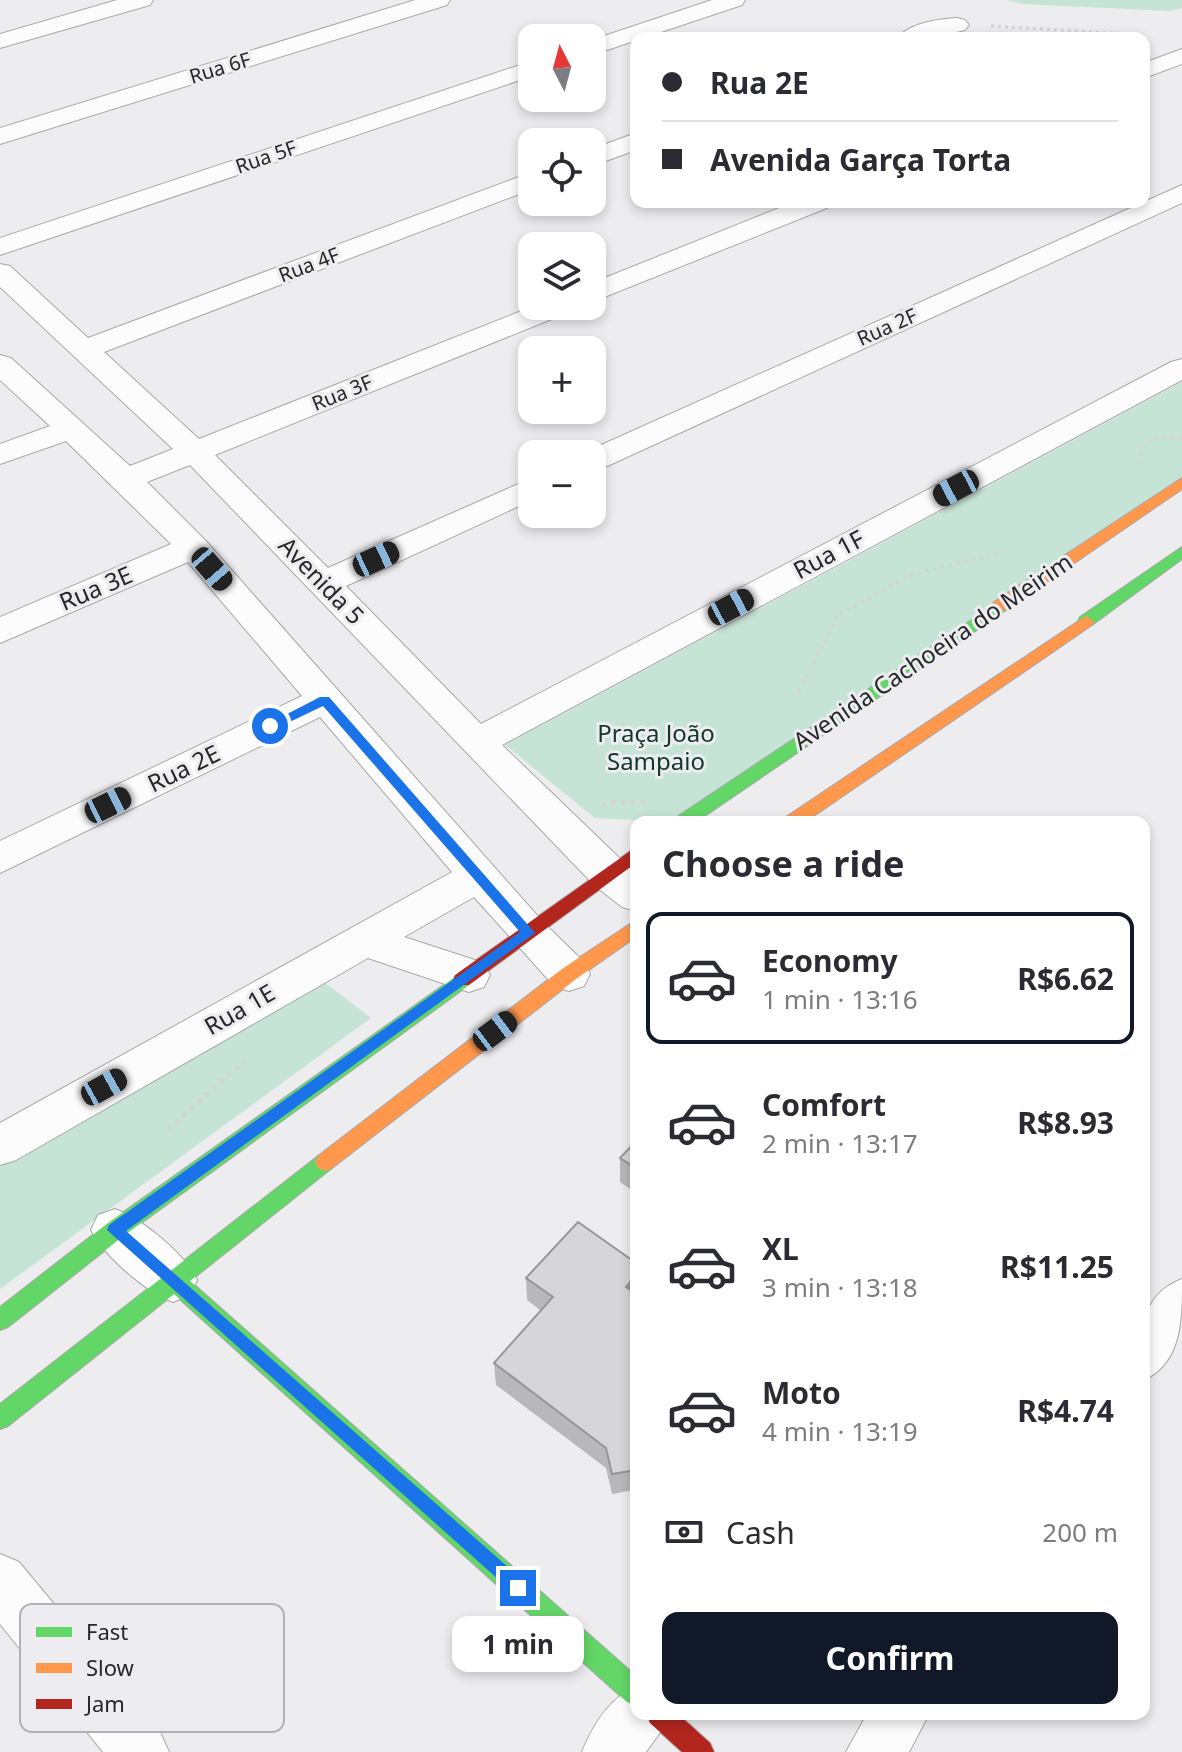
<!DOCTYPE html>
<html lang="en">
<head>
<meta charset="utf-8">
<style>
	body { margin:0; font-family:"Noto Sans",sans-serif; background:#f7f7f7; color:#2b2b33; height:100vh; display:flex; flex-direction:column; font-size:30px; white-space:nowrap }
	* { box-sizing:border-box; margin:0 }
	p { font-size:26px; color:#7c7c81 }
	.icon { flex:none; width:44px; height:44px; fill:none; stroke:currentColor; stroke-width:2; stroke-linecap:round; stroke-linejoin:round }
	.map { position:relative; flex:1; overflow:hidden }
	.panel { position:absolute; left:630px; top:816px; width:520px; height:904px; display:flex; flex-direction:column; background:#fff; border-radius:16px; box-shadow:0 4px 12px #0003 }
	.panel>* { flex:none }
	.banner { position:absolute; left:630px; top:32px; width:520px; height:176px; border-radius:16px; box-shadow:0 4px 12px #0003; display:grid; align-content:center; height:176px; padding:0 32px; background:#fff }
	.needle { width:52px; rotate:354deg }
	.buttons { position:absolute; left:518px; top:24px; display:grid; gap:16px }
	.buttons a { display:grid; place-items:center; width:88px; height:88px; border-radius:16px; background:#fff; box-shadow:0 4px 12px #0003; font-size:40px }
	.end { position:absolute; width:36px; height:36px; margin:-18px; border:10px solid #1a73e8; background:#fff; box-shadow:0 0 0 4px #fff }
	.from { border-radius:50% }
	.bubble { position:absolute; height:56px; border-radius:16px; background:#fff; box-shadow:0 4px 12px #0003; font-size:26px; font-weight:700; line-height:56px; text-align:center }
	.car { position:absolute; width:24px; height:48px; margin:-24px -12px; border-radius:10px; box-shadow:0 0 6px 2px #0007; background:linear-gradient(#222 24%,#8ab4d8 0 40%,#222 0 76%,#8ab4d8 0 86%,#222 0) }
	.banner b { display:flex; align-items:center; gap:28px; height:76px; font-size:30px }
	.banner b+b { border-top:2px solid #e1e1e2 }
	.banner i { width:20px; height:20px; background:#2b2b33 }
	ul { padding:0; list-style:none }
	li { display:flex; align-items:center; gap:24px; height:132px; margin:0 16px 12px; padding:0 16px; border:4px solid transparent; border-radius:16px }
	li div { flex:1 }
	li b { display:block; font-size:30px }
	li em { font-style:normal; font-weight:700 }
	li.current { border-color:#111827 }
	li>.icon { width:72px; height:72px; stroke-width:1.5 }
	h2 { padding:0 32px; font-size:36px; line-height:96px }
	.pay { display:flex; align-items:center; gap:20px; height:88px; padding:0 32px; font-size:30px }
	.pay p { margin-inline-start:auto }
	.button { display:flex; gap:16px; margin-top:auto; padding:16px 32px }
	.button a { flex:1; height:92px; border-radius:16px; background:#111827; color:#fff; font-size:32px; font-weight:700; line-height:92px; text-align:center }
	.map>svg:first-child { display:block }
	.green { fill:#c6e4d6 }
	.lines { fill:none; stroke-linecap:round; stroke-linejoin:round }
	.street-casing { stroke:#a8a8aa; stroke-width:2 }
	.fast-casing { stroke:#a8a8aa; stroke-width:2 }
	.slow-casing { stroke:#a8a8aa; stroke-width:2 }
	.jam-casing { stroke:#a8a8aa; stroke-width:2 }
	.path-far2 { stroke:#d4d4d5; stroke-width:3; stroke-dasharray:3 4; stroke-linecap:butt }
	.path-far1 { stroke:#d4d4d5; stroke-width:4; stroke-dasharray:3 5; stroke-linecap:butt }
	.path { stroke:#d4d4d5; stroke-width:5; stroke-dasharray:4 6; stroke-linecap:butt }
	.street { fill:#fcfcfd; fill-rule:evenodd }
	.fast { fill:#63d668; fill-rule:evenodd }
	.slow { fill:#ff974d; fill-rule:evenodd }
	.jam { fill:#b3261e; fill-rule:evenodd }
	.wall { fill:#b8b8ba }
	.shaded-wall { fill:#969697 }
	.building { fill:#d6d6d8; stroke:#969697; stroke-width:2 }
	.route { fill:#1a73e8 }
	.labels { text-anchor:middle; stroke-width:6; stroke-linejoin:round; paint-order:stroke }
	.far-street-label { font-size:20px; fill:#272729; stroke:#ececf1 }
	.street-label { font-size:24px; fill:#272729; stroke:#ececf1 }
	.park-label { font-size:24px; fill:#103826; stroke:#ececf1 }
	.key { fill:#ececf1; stroke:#b1b1b5; stroke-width:2 }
	.key-label { font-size:22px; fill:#272729 }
</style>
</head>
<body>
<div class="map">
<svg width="1182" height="1752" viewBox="0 0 1182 1752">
	<rect width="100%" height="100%" fill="#ededf0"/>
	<g class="green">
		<path d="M1007,0H1182V8L1169,11L1023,4Z"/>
		<path d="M1182,382V478L677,822L595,818L505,745Z"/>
		<path d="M311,972L371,1018L0,1289V1155Z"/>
	</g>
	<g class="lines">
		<g class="street-casing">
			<g id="street">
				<path d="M117,0H153L150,5L0,48V34Z"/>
				<path d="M415,0H450L447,5L0,144V128Z"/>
				<path d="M712,0H745L742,5L592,55V40Z"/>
				<path d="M957,18L965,20L969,25L965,30L930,38H897C910,23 938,19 957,18Z"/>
				<path d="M1182,49V64L1144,78V63Z"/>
				<path d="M532,61V76L0,255V238Z"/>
				<path d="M636,133V150L592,166V149Z"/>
				<path d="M532,172V189L104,352L199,439L534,306H573L569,312L215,455L328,568L532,478V500L346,586L481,724L1171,362L1182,359V380L502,745L636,874V911L622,907L594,885L190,465L147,482L205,540L543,922L584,962L590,974L584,986L569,991L554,986L474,897L404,937L484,963L490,975L484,987L469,992L368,958L16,1160L0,1165V1123L452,872L320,717L0,873V841L302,696L188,562L0,643V617L171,544L66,441L0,464V444L50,426L0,380V355L11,358L130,466L173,449L0,287V264L10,266L88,338Z"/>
				<path d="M1182,185V203L603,468L592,471V454H581Z"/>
				<path d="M794,202H831L827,208L592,302V283Z"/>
				<path d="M115,1209C142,1219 185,1254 197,1280L190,1295L173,1302C146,1292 104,1256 91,1230L98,1215Z"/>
				<path d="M1182,1279C1182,1320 1182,1362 1144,1380C1144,1339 1135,1297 1182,1279Z"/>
				<path d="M0,1554L19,1562L160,1732L169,1752H103L0,1624Z"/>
				<path d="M636,1687V1714H667L659,1734L646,1752H582C593,1725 609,1698 636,1687Z"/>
				<path d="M867,1714H929L909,1752H846Z"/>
			</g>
		</g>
		<g class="fast-casing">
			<g id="fast">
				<path d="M1182,547V559L1092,625H1080L1078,621L1080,617Z"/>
				<path d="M1000,601L1008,606L1006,610L696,822H674L677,817Z"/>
				<path d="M462,972L469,975L471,980L469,985L122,1237L8,1327L0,1330V1307L108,1223Z"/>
				<path d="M325,1153L332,1156L335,1162L332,1168L190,1281L636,1676V1706L627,1702L174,1294L8,1426L0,1429V1404L318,1156Z"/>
			</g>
		</g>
		<g class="slow-casing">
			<g id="slow">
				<path d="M1182,478V489L1006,610H994L992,606L994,602Z"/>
				<path d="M1086,616L1094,621L1092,625L805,822H783L786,817Z"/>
				<path d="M636,920V937L576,979L332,1168L325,1171L318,1168L315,1162L318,1156L562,969Z"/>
			</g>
		</g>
		<g class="jam-casing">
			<g id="jam">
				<path d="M636,847V863L469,985H455L453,980L455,975Z"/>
				<path d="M646,1714H678L710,1743L714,1752H682L650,1723Z"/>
			</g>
		</g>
		<path class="path-far2" d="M991,26L1145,35"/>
		<g class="path-far1">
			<path d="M1140,463L1141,451L1153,438H1182"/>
			<path d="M806,677L838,615L913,574L1004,552"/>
		</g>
		<g class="path">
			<path d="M798,692L807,675"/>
			<path d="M602,806L608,803L647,802"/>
			<path d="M168,1129L244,1061"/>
		</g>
		<use href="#street" class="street"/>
		<use href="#fast" class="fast"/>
		<use href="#slow" class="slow"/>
		<use href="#jam" class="jam"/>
	</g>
	<g class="wall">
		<path d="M636,1141V1193L620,1182V1158Z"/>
		<path d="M636,1263V1491L634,1490L612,1494L606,1468L496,1385L494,1363L541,1311L527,1300L526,1278Z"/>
	</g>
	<path class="shaded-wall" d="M636,1275V1297L626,1287Z"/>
	<g class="building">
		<path d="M636,1141V1168L620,1158Z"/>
		<path d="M578,1222L636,1263V1275L626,1287L636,1294V1470L612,1474L606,1448L494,1363L553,1297L526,1278Z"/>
	</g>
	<path class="route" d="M320,697H329L535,933L126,1231L525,1582L527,1588L525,1594L518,1597L107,1230L109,1225L520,932L323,706L275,729L264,726Z"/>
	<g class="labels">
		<g class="far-street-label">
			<text transform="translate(220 68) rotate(-17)" y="7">Rua 6F</text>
			<text transform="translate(266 157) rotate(-19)" y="7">Rua 5F</text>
			<text transform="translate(309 265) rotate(-21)" y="7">Rua 4F</text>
			<text transform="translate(887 327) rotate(-24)" y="7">Rua 2F</text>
			<text transform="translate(342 393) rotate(-22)" y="7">Rua 3F</text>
		</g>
		<g class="street-label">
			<text transform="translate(829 555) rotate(-28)" y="8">Rua 1F</text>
			<text transform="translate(321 581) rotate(46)" y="8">Avenida 5</text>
			<text transform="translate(96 589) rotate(-23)" y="8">Rua 3E</text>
			<text transform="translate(933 652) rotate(-34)" y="8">Avenida Cachoeira do Meirim</text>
			<text transform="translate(184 769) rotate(-26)" y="8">Rua 2E</text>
			<text transform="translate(240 1010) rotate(-30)" y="8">Rua 1E</text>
		</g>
		<g class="park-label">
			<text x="656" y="742">Praça João<tspan x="656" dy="28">Sampaio</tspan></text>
		</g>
	</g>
	<rect x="20" y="1604" width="264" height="128" rx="12" class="key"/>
	<rect x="36" y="1627" width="36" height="10" fill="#63d668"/>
	<rect x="36" y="1663" width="36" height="10" fill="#ff974d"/>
	<rect x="36" y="1699" width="36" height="10" fill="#b3261e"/>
	<g class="key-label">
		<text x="86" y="1640">Fast</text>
		<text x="86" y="1676">Slow</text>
		<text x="86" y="1712">Jam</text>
	</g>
</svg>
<div class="buttons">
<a><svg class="needle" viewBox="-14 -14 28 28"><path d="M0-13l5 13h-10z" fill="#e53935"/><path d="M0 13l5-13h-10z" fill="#7c7c81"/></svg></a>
<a><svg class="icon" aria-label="locate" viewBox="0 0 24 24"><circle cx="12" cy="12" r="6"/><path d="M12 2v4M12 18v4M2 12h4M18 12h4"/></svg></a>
<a><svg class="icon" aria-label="layers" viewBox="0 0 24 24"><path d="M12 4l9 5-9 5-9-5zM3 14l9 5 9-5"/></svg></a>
<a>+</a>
<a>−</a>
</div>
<i class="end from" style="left:270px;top:726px"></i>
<i class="end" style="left:518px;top:1588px"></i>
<div class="bubble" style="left:452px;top:1616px;width:132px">1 min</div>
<i class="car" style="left:956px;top:488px;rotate:242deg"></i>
<i class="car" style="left:376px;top:559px;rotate:65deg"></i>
<i class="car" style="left:212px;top:569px;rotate:139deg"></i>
<i class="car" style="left:731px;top:607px;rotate:62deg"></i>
<i class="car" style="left:108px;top:805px;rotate:64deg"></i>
<i class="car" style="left:495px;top:1031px;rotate:53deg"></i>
<i class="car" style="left:104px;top:1087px;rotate:61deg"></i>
<div class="banner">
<b><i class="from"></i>Rua 2E</b>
<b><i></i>Avenida Garça Torta</b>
</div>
<section class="panel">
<h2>Choose a ride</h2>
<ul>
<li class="current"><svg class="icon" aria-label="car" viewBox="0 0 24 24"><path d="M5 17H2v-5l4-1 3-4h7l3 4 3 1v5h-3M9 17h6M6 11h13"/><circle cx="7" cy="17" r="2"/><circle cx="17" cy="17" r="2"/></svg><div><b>Economy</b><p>1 min · 13:16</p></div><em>R$6.62</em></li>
<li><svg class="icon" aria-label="car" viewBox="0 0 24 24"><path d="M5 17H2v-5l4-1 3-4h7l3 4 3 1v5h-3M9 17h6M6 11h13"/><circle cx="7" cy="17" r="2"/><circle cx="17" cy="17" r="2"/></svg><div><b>Comfort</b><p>2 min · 13:17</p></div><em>R$8.93</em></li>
<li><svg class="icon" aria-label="car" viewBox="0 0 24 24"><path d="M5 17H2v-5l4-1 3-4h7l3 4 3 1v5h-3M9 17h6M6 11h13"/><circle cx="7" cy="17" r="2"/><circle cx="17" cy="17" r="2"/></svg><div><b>XL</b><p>3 min · 13:18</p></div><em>R$11.25</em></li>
<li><svg class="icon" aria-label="car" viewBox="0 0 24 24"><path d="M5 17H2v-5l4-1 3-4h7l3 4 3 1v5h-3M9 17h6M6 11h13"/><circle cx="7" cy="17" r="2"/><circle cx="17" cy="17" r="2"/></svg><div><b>Moto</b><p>4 min · 13:19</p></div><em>R$4.74</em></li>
</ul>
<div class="pay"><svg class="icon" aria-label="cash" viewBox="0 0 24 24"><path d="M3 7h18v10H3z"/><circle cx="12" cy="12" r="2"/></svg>Cash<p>200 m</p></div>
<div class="button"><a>Confirm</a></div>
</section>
</div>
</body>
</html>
